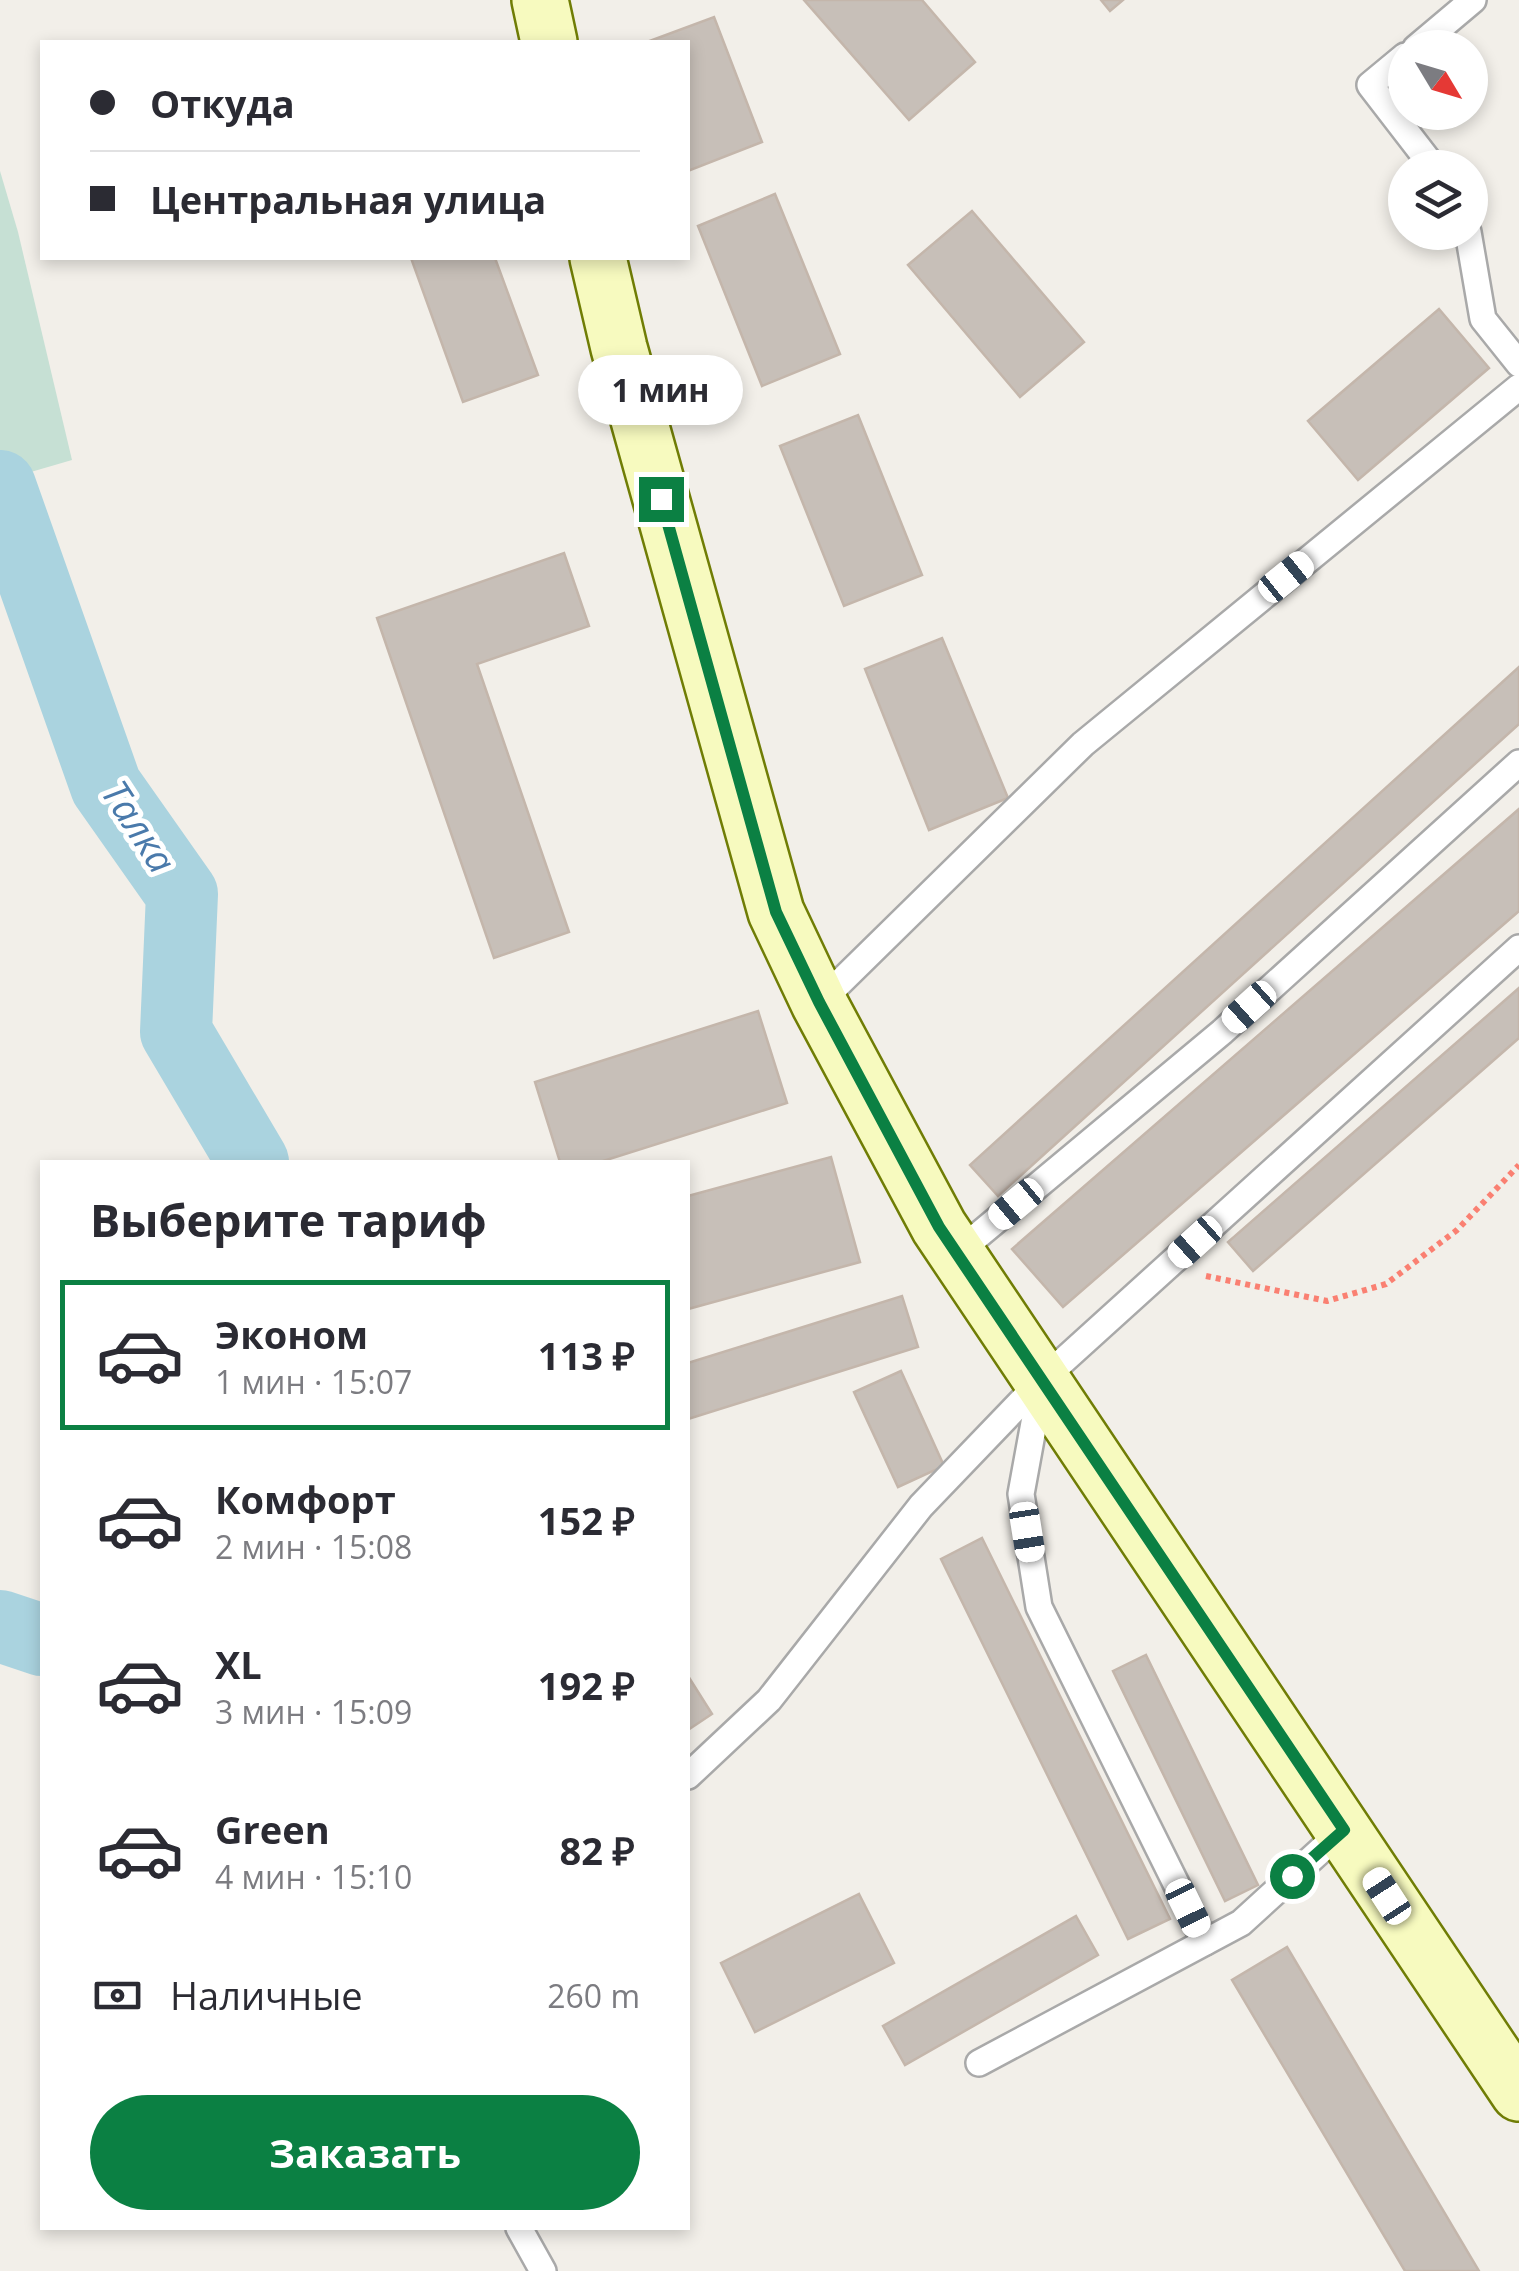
<!DOCTYPE html>
<html lang="ru">
<head>
<meta charset="utf-8">
<style>
	body { margin:0; font-family:"Open Sans",sans-serif; background:#f7f7f7; color:#2b2b33; height:100vh; display:flex; flex-direction:column; font-size:38px; white-space:nowrap }
	* { box-sizing:border-box; margin:0 }
	p { font-size:32px; color:#7c7c81 }
	.icon { flex:none; width:55px; height:55px; fill:none; stroke:currentColor; stroke-width:2; stroke-linecap:round; stroke-linejoin:round }
	.map { position:relative; flex:1; overflow:hidden }
	.drawer { position:absolute; left:40px; top:1160px; width:650px; height:1070px; display:flex; flex-direction:column; background:#fff; border-radius:0px; box-shadow:0 5px 15px #0003 }
	.drawer>* { flex:none }
	.guide { position:absolute; left:40px; top:40px; width:650px; height:220px; border-radius:0px; box-shadow:0 5px 15px #0003; display:grid; align-content:center; height:220px; padding:0 50px; background:#fff }
	.needle { width:65px; rotate:128deg }
	.tools { position:absolute; left:1388px; top:30px; display:grid; gap:20px }
	.tools a { display:grid; place-items:center; width:100px; height:100px; border-radius:50%; background:#fff; box-shadow:0 5px 15px #0003; font-size:50px }
	.end { position:absolute; width:45px; height:45px; margin:-22px; border:12px solid #0b8043; background:#fff; box-shadow:0 0 0 5px #fff }
	.from { border-radius:50% }
	.bubble { position:absolute; height:70px; border-radius:35px; background:#fff; box-shadow:0 5px 15px #0003; font-size:32px; font-weight:700; line-height:70px; text-align:center }
	.car { position:absolute; width:30px; height:60px; margin:-30px -15px; border-radius:12px; box-shadow:0 0 8px 2px #0007; background:linear-gradient(#fff 24%,#345 0 40%,#fff 0 76%,#345 0 86%,#fff 0) }
	.guide b { display:flex; align-items:center; gap:35px; height:95px; font-size:38px }
	.guide b+b { border-top:2px solid #e1e1e2 }
	.guide i { width:25px; height:25px; background:#2b2b33 }
	ul { padding:0; list-style:none }
	li { display:flex; align-items:center; gap:30px; height:150px; margin:0 20px 15px; padding:0 30px; border:5px solid transparent; border-radius:0px }
	li div { flex:1 }
	li b { display:block; font-size:38px }
	li em { font-style:normal; font-weight:700 }
	li.active { border-color:#0b8043 }
	li>.icon { width:90px; height:90px; stroke-width:1.5 }
	h2 { padding:0 50px; font-size:45px; line-height:120px }
	.pay { display:flex; align-items:center; gap:25px; height:110px; padding:0 50px; font-size:38px }
	.pay p { margin-inline-start:auto }
	.button { display:flex; gap:20px; margin-top:auto; padding:20px 50px }
	.button a { flex:1; height:115px; border-radius:60px; background:#0b8043; color:#fff; font-size:40px; font-weight:700; line-height:115px; text-align:center }
	.map>svg:first-child { display:block }
	.wetland { fill:#c6e0d4 }
	.lines { fill:none; stroke-linecap:round; stroke-linejoin:round }
	.river { stroke:#aad3df; stroke-width:72 }
	.building { fill:#c7bfb8; stroke:#c4b6ab; stroke-width:2.5 }
	.lane-casing { stroke:#a9a9a9; stroke-width:30 }
	.secondary-casing { stroke:#707d05; stroke-width:60 }
	.path { stroke:#fa8072; stroke-width:6; stroke-dasharray:5 5; stroke-linecap:butt }
	.lane { stroke:#fff; stroke-width:25 }
	.secondary { stroke:#f7fabf; stroke-width:55 }
	.route { stroke:#0b8043; stroke-width:12 }
	.labels { text-anchor:middle; stroke-width:10; stroke-linejoin:round; paint-order:stroke }
	.water-label { font-size:38px; font-style:italic; fill:#4a7aab; stroke:#fff }
</style>
</head>
<body>
<div class="map">
<svg width="1519" height="2271" viewBox="0 0 1519 2271">
	<rect width="100%" height="100%" fill="#f2efe9"/>
	<path class="wetland" d="M0,171L18,232L72,460L0,481Z"/>
	<g class="lines">
		<g class="river">
			<path d="M0,486L106,786L182,894L176,1032L253,1162"/>
			<path d="M0,1626L42,1640"/>
		</g>
	</g>
	<g class="building">
		<path d="M804,0H922L975,62L909,120Z"/>
		<path d="M1101,0H1123L1110,11Z"/>
		<path d="M714,17L762,142L688,171V42H647Z"/>
		<path d="M775,194L840,354L762,386L698,226Z"/>
		<path d="M972,211L1084,342L1020,397L908,265Z"/>
		<path d="M411,258H495L538,375L463,402Z"/>
		<path d="M1439,309L1489,368L1358,480L1308,421Z"/>
		<path d="M858,415L922,575L844,606L780,446Z"/>
		<path d="M564,553L589,626L477,664L569,932L494,958L377,618Z"/>
		<path d="M942,638L1008,798L929,830L865,669Z"/>
		<path d="M1519,667V724L998,1196L970,1165Z"/>
		<path d="M1519,809V911L1063,1307L1012,1249Z"/>
		<path d="M1519,988V1038L1253,1271L1228,1242Z"/>
		<path d="M758,1011L787,1103L600,1162H560L535,1082Z"/>
		<path d="M831,1157L860,1262L688,1309V1196Z"/>
		<path d="M902,1296L918,1347L688,1419V1363Z"/>
		<path d="M901,1371L944,1466L898,1487L854,1392Z"/>
		<path d="M982,1538L1170,1919L1128,1939L941,1559Z"/>
		<path d="M1146,1655L1258,1885L1225,1901L1113,1671Z"/>
		<path d="M688,1676L712,1714L688,1730Z"/>
		<path d="M859,1894L894,1963L755,2032L721,1963Z"/>
		<path d="M1076,1916L1098,1955L905,2065L883,2026Z"/>
		<path d="M1287,1947L1479,2271H1405L1232,1980Z"/>
	</g>
	<g class="lines">
		<g class="lane-casing">
			<g id="lane">
				<path d="M1416,48L1473,0"/>
				<path d="M1405,56L1370,85L1434,168"/>
				<path d="M1468,232L1483,319L1519,364"/>
				<path d="M819,1003L1083,744L1519,387"/>
				<path d="M957,1253L1222,1032L1519,763"/>
				<path d="M1040,1390L1021,1494L1039,1607L1205,1942"/>
				<path d="M688,1776L769,1700L921,1506L1042,1380L1519,948"/>
				<path d="M979,2063L1241,1923L1343,1830"/>
				<path d="M519,2228L543,2271"/>
			</g>
		</g>
		<g class="secondary-casing">
			<g id="secondary">
				<path d="M540,0L549,42"/>
				<path d="M598,258L619,348L776,912L819,1003L939,1227L1519,2093"/>
			</g>
		</g>
		<path class="path" d="M1206,1276L1327,1301L1386,1284L1457,1230L1519,1165"/>
		<use href="#lane" class="lane"/>
		<use href="#secondary" class="secondary"/>
	</g>
	<g class="lines">
		<path class="route" d="M661,499L776,912L819,1002L939,1227L1344,1830L1292,1876"/>
	</g>
	<g class="labels">
		<g class="water-label">
			<text transform="translate(138 827) rotate(57)" y="13">Талка</text>
		</g>
	</g>
</svg>
<div class="tools">
<a><svg class="needle" viewBox="-14 -14 28 28"><path d="M0-13l5 13h-10z" fill="#e53935"/><path d="M0 13l5-13h-10z" fill="#7c7c81"/></svg></a>
<a><svg class="icon" aria-label="layers" viewBox="0 0 24 24"><path d="M12 4l9 5-9 5-9-5zM3 14l9 5 9-5"/></svg></a>
</div>
<i class="end from" style="left:1292px;top:1876px"></i>
<i class="end" style="left:661px;top:499px"></i>
<div class="bubble" style="left:578px;top:355px;width:165px">1 мин</div>
<i class="car" style="left:1286px;top:577px;rotate:51deg"></i>
<i class="car" style="left:1249px;top:1007px;rotate:228deg"></i>
<i class="car" style="left:1016px;top:1204px;rotate:230deg"></i>
<i class="car" style="left:1195px;top:1242px;rotate:228deg"></i>
<i class="car" style="left:1027px;top:1532px;rotate:171deg"></i>
<i class="car" style="left:1387px;top:1896px;rotate:327deg"></i>
<i class="car" style="left:1188px;top:1908px;rotate:154deg"></i>
<div class="guide">
<b><i class="from"></i>Откуда</b>
<b><i></i>Центральная улица</b>
</div>
<section class="drawer">
<h2>Выберите тариф</h2>
<ul>
<li class="active"><svg class="icon" aria-label="car" viewBox="0 0 24 24"><path d="M5 17H2v-5l4-1 3-4h7l3 4 3 1v5h-3M9 17h6M6 11h13"/><circle cx="7" cy="17" r="2"/><circle cx="17" cy="17" r="2"/></svg><div><b>Эконом</b><p>1 мин · 15:07</p></div><em>113 ₽</em></li>
<li><svg class="icon" aria-label="car" viewBox="0 0 24 24"><path d="M5 17H2v-5l4-1 3-4h7l3 4 3 1v5h-3M9 17h6M6 11h13"/><circle cx="7" cy="17" r="2"/><circle cx="17" cy="17" r="2"/></svg><div><b>Комфорт</b><p>2 мин · 15:08</p></div><em>152 ₽</em></li>
<li><svg class="icon" aria-label="car" viewBox="0 0 24 24"><path d="M5 17H2v-5l4-1 3-4h7l3 4 3 1v5h-3M9 17h6M6 11h13"/><circle cx="7" cy="17" r="2"/><circle cx="17" cy="17" r="2"/></svg><div><b>XL</b><p>3 мин · 15:09</p></div><em>192 ₽</em></li>
<li><svg class="icon" aria-label="car" viewBox="0 0 24 24"><path d="M5 17H2v-5l4-1 3-4h7l3 4 3 1v5h-3M9 17h6M6 11h13"/><circle cx="7" cy="17" r="2"/><circle cx="17" cy="17" r="2"/></svg><div><b>Green</b><p>4 мин · 15:10</p></div><em>82 ₽</em></li>
</ul>
<div class="pay"><svg class="icon" aria-label="cash" viewBox="0 0 24 24"><path d="M3 7h18v10H3z"/><circle cx="12" cy="12" r="2"/></svg>Наличные<p>260 m</p></div>
<div class="button"><a>Заказать</a></div>
</section>
</div>
</body>
</html>
